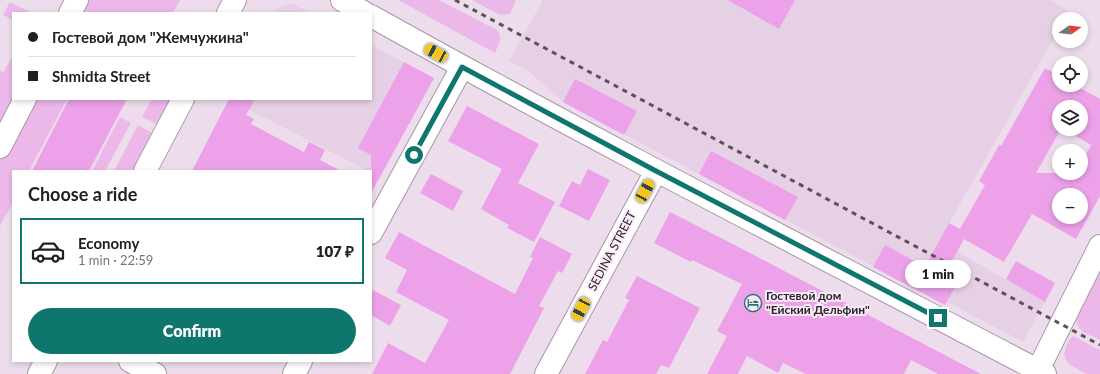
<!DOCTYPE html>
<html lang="en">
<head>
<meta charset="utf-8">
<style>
	body { margin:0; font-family:Lato,sans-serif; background:#f6f6f6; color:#202124; height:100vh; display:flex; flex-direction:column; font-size:15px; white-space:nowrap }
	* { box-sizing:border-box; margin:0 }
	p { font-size:13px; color:#757577 }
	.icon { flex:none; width:22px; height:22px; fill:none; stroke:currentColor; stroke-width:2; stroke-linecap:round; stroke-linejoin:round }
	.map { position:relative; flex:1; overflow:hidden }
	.details { position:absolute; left:12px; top:170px; width:360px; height:192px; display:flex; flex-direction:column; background:#fff; border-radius:0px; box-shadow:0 2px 6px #0003 }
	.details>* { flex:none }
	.top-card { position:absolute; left:12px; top:12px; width:360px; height:88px; border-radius:0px; box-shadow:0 2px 6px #0003; display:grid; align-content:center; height:88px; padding:0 16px; background:#fff }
	.needle { width:26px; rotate:76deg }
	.buttons { position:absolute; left:1052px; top:12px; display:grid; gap:8px }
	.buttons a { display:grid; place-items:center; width:36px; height:36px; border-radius:50%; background:#fff; box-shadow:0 2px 6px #0003; font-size:20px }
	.end { position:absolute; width:18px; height:18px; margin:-9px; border:5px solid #0f766e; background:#fff; box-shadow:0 0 0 2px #fff }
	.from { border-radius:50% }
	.bubble { position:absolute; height:28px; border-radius:14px; background:#fff; box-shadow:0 2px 6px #0003; font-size:13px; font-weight:800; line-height:28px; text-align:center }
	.car { position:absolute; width:12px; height:24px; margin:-12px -6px; border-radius:5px; box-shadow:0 0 3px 1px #0007; background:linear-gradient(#f5c518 24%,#345 0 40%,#f5c518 0 76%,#345 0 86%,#f5c518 0) }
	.top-card b { display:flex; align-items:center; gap:14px; height:38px; font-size:15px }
	.top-card b+b { border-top:1px solid #e0e0e0 }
	.top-card i { width:10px; height:10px; background:#202124 }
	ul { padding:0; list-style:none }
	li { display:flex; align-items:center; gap:12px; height:66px; margin:0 8px 6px; padding:0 8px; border:2px solid transparent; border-radius:0px }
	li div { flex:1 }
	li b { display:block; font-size:15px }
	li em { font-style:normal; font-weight:800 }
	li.on { border-color:#0f766e }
	li>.icon { width:36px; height:36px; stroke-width:1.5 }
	h2 { padding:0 16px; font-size:18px; line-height:48px }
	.cta { display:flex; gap:8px; margin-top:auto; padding:8px 16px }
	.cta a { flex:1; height:46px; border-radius:24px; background:#0f766e; color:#fff; font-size:16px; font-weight:800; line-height:46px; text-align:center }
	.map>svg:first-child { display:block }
	.built { fill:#e6d0e5 }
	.green { fill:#ecb8e9 }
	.building { fill:#eca1e9; fill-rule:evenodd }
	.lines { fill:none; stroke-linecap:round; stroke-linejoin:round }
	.minor-casing { stroke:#a797a6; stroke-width:24 }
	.minor { stroke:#fff; stroke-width:22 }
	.rail { stroke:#5b535b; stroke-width:3; stroke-dasharray:5 5; stroke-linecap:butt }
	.route { stroke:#0f766e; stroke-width:5 }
	.labels { text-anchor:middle; stroke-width:4; stroke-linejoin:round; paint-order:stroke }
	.street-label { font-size:12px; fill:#2a242a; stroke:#fbeaf9 }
	.poi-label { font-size:12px; font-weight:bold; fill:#2a242a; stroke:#fbeaf9; text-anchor:start }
</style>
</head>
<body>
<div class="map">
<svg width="1100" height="374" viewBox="0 0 1100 374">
	<rect width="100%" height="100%" fill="#edddec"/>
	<g class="built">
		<path d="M543,0H1050L1069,11L1065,19H1059V29L939,241L1045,302L1023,342L947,302L944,304L563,102L528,71L509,61Z"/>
		<path d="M289,4L295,5L310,13H274L281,6Z"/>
		<path d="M371,45L434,78L380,178L371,173V171H368L229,99H371Z"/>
	</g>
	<g class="green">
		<path d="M81,0H180L173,13H74Z"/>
		<path d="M398,0H439L497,30C504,37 498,45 495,53Z"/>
		<path d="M472,0H516L510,14L500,15Z"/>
		<path d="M10,2L32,13H13V20L3,15Z"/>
		<path d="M13,55V99L0,137V71L4,72Z"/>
		<path d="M30,99H67L29,171H13V202L0,226V156Z"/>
		<path d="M152,99H170L157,124L142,117Z"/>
		<path d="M120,117L131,123L105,171H92Z"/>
		<path d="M138,125L152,133L132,171H114Z"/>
		<path d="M1100,267V340C1087,333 1077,333 1076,317Z"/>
		<path d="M1073,336L1100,350V374H1087L1070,365L1066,360L1064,354L1067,344L1070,339Z"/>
	</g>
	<g class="building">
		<path d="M728,0H795L779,29Z"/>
		<path d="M404,62L434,78L371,193V155L358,148Z"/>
		<path d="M1045,68L1059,76V85H1075L1100,99V196L1076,239L1032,214L1004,262L964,239L944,276L957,283L945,305L873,267L885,245L925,267L949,223L960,229L985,185L979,181L999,145L1001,146ZM1059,107H1081V129H1064L1091,145L1081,164V173H1036L1061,129H1059ZM1059,195H1081V217H1059Z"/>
		<path d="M575,79L637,111L624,135L563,102Z"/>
		<path d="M69,99H127L89,171H32Z"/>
		<path d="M229,99H255L246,115L254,119L251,124L304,152L309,142L325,150L320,160L341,171H192Z"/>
		<path d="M467,106L539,144L518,183L555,202L534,242L507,228L509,225L481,209L502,169L448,141Z"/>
		<path d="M711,151L798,197L785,220L699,174Z"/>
		<path d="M588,169L610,180L589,221L559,206L572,181L580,185Z"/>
		<path d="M431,174L463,191L453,211L420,193Z"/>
		<path d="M670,212L727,241L981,374H938L911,360L904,374H806L783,363L778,373L747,356L738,374H707L727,336L717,331L742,284L692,260L691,262L654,243Z"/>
		<path d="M399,232L515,294L533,258L530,257L540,237L572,254L562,273L558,271L539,306L544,308L510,374H372L388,343L425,363L449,320L396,292L407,270L385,258Z"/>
		<path d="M1016,261L1055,283L1045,302L1006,279Z"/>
		<path d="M637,276L700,308L669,368L661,365L656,374H585L603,340L607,342L629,300L625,298Z"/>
		<path d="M371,289L401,305L390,326L371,315Z"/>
	</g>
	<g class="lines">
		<g class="minor-casing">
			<g id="minor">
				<path d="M342,0L365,13"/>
				<path d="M70,13L77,0"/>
				<path d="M228,13L235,0"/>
				<path d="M371,16C593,140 820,256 1045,374"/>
				<path d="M0,147L25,99"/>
				<path d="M145,171L183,99"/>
				<path d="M371,233L462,67"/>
				<path d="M130,361L155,374"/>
				<path d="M1038,370L1100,246"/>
				<path d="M39,374L46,361"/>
				<path d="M294,374L301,361"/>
				<path d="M546,374L656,171"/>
			</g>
		</g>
		<use href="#minor" class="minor"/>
		<path class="rail" d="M455,0L1100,345"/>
	</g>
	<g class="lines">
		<path class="route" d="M414,155L462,67L656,171L938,318"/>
	</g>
	<defs>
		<g id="hotel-ring" transform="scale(0.9)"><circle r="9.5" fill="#fbeaf9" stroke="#297370" stroke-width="1.5"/><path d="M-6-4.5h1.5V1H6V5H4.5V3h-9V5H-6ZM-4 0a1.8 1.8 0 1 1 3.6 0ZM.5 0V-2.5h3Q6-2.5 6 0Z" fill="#297370"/></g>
	</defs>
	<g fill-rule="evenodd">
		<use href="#hotel-ring" x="753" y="303"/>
	</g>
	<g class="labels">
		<g class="street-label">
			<text transform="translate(612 251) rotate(-62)" y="4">SEDINA STREET</text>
		</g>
		<g class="poi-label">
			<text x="766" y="300">Гостевой дом<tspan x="766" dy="14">"Ейский Дельфин"</tspan></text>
		</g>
	</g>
</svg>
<div class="buttons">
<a><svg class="needle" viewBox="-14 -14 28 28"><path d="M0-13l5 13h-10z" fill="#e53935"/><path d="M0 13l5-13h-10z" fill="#757577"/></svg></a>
<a><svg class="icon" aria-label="locate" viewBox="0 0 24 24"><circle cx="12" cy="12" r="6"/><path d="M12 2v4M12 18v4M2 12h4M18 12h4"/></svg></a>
<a><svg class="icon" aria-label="layers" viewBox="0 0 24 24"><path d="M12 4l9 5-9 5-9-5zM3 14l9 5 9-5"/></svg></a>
<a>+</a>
<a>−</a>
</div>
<i class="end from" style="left:414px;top:155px"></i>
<i class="end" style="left:938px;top:318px"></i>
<div class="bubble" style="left:905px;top:260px;width:66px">1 min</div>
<i class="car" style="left:436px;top:53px;rotate:299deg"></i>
<i class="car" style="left:645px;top:191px;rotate:29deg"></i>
<i class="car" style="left:581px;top:309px;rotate:208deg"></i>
<div class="top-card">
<b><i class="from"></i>Гостевой дом &quot;Жемчужина&quot;</b>
<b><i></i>Shmidta Street</b>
</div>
<section class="details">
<h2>Choose a ride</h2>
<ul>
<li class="on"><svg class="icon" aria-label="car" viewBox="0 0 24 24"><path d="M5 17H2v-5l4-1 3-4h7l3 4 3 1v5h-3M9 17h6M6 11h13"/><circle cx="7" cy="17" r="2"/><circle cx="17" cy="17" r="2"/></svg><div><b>Economy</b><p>1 min · 22:59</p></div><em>107 ₽</em></li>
</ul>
<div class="cta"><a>Confirm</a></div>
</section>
</div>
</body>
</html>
